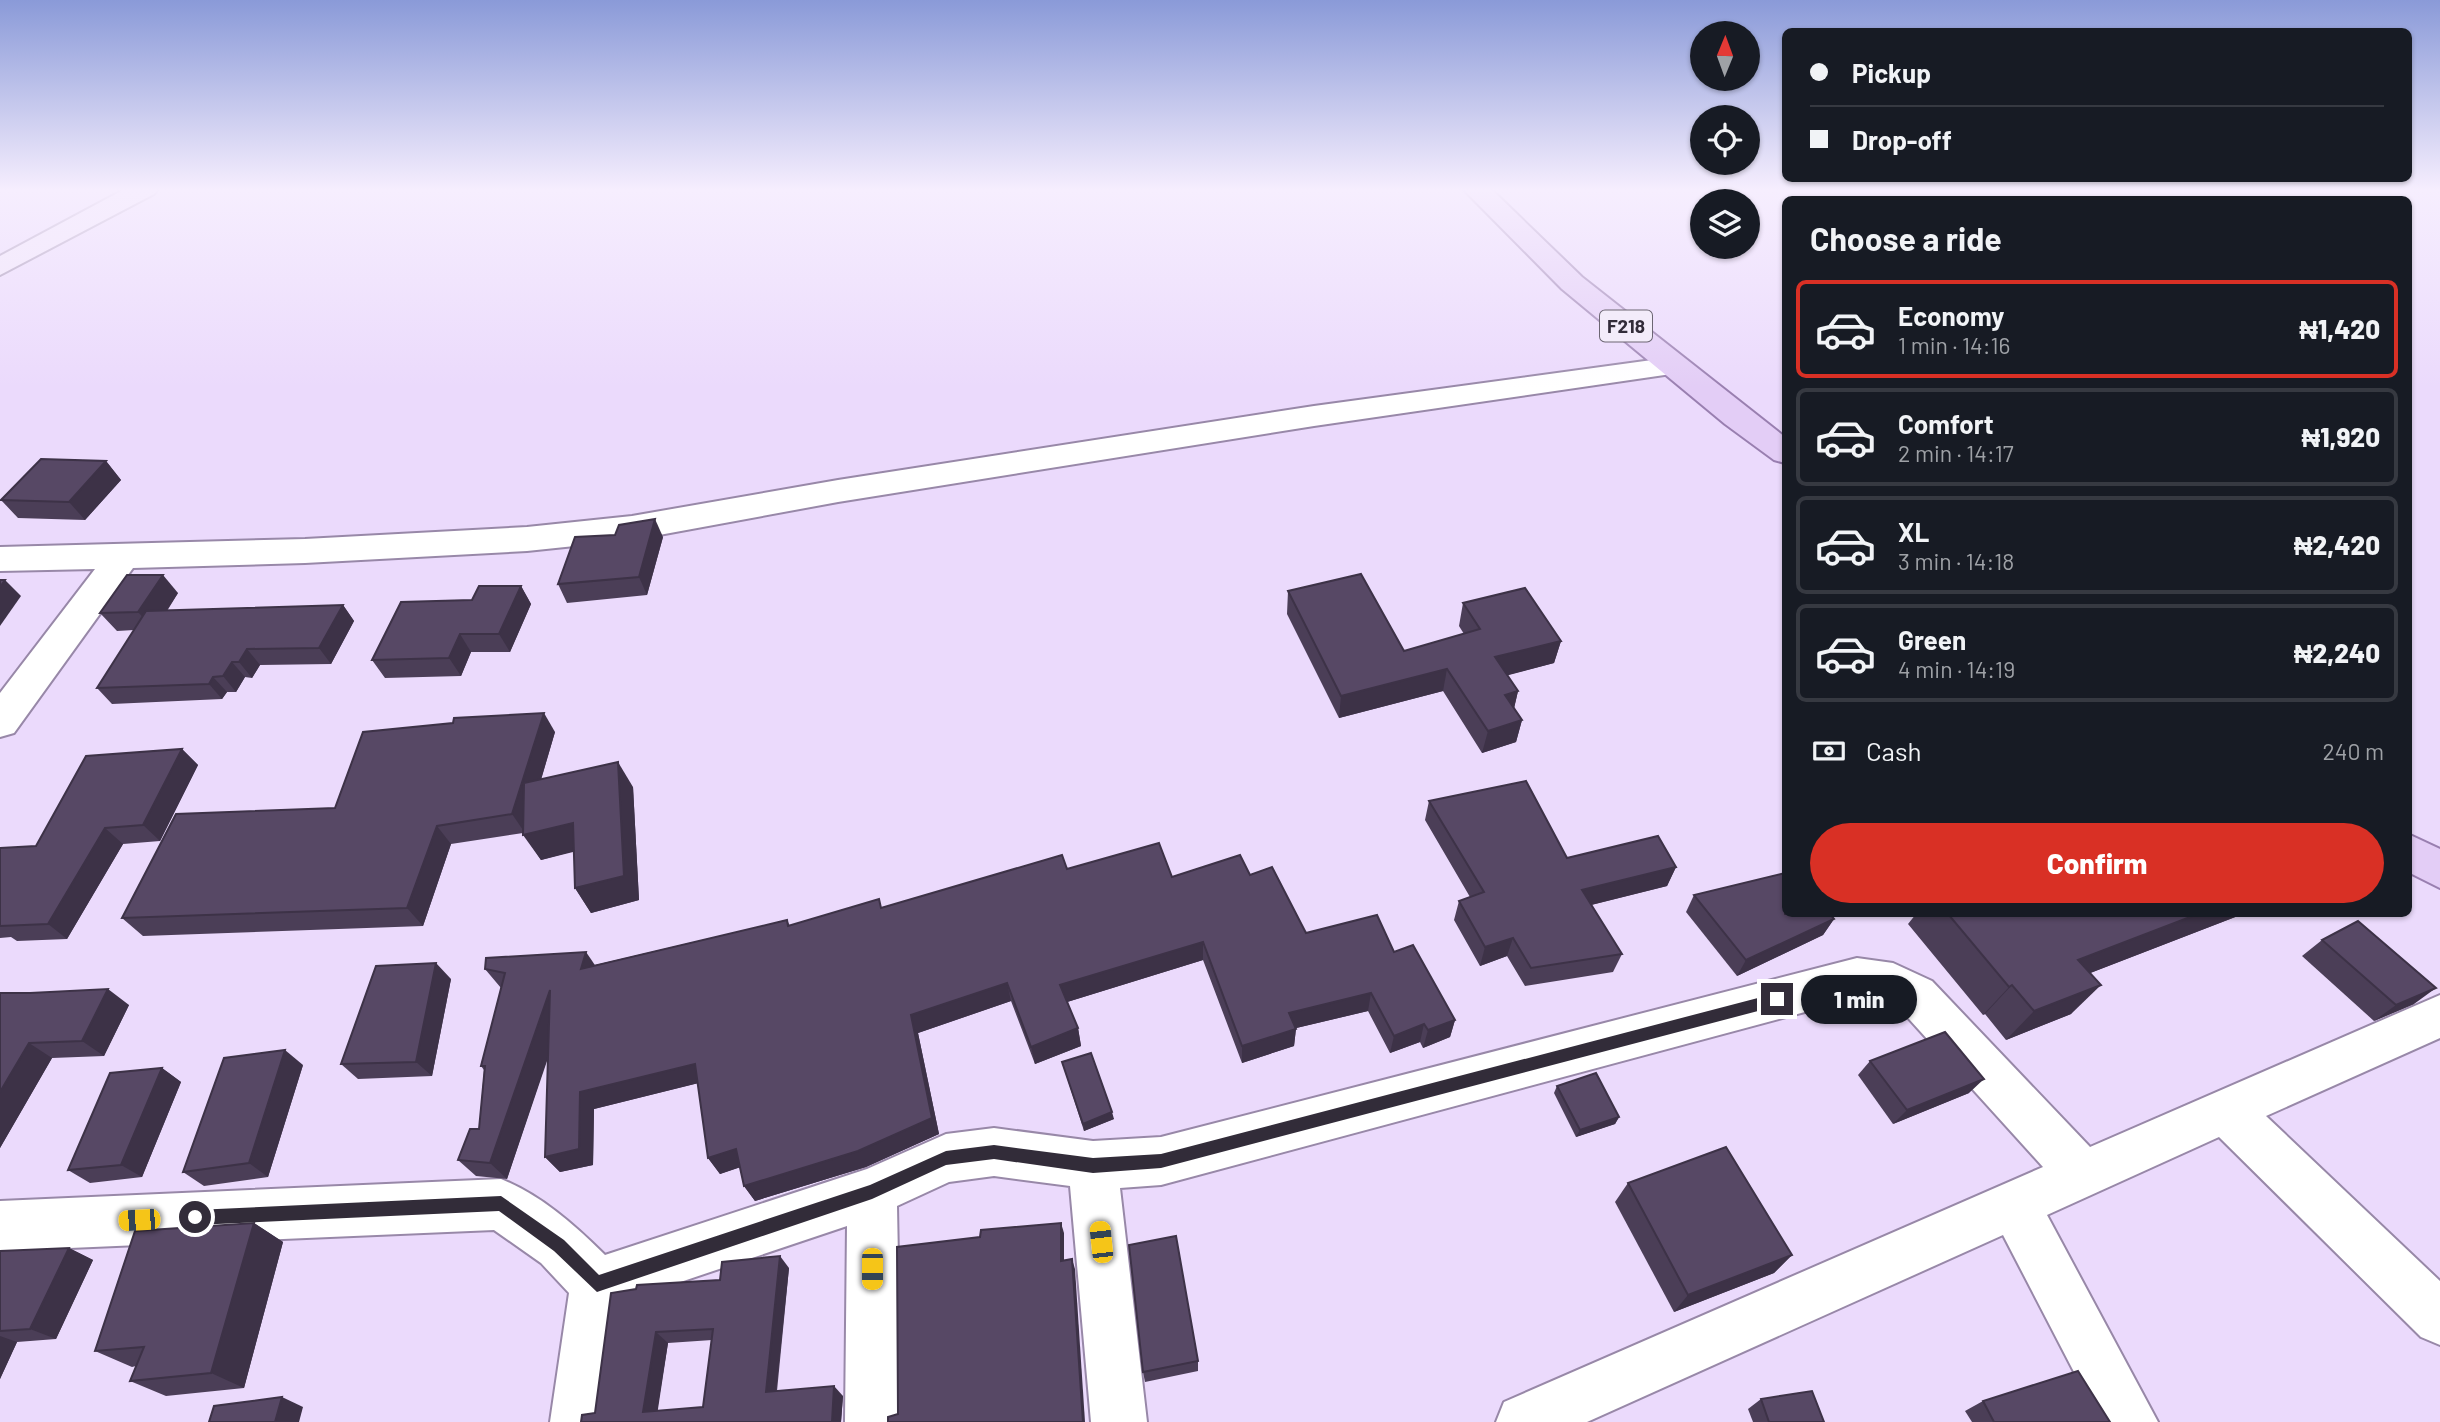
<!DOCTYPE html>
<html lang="en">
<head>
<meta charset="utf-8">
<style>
	body { margin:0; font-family:Barlow,sans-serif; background:#242831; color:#f1f3f6; height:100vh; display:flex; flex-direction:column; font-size:26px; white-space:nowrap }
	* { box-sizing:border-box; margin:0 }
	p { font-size:23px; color:#9ea1a6 }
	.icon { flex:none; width:38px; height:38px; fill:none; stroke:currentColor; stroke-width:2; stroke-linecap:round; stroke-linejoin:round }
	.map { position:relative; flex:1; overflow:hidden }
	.drawer { position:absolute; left:1782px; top:196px; width:630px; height:721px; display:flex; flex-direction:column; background:#171b24; border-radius:10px; box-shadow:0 2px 5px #0004 }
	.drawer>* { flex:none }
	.banner { position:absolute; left:1782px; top:28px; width:630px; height:154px; border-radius:10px; box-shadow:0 2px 5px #0004; display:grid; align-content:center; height:154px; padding:0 28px; background:#171b24 }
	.needle { width:46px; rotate:1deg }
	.fabs { position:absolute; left:1690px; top:21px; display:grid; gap:14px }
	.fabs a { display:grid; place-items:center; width:70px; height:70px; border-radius:50%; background:#171b24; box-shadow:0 2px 5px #0004; font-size:35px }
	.end { position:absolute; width:32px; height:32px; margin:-16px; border:9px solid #322c39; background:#fff; box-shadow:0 0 0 4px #fff }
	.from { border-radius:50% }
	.bubble { position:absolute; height:49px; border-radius:24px; background:#171b24; box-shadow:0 2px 5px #0004; font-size:23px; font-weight:800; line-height:49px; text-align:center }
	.car { position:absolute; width:21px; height:42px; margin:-21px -10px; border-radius:9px; box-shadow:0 0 5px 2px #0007; background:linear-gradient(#f5c518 24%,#345 0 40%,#f5c518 0 76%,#345 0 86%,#f5c518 0) }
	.banner b { display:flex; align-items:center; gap:24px; height:66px; font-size:26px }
	.banner b+b { border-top:2px solid #363941 }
	.banner i { width:18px; height:18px; background:#f1f3f6 }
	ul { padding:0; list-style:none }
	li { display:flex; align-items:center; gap:21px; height:98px; margin:0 14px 10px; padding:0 14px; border:4px solid #363941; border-radius:10px }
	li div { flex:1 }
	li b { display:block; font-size:26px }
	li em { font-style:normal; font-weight:800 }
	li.selected { border-color:#d93025 }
	li>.icon { width:63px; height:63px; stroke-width:1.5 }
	h2 { padding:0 28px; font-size:32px; line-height:84px }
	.pay { display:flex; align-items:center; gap:18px; height:77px; padding:0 28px; font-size:26px }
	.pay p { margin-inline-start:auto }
	.action { display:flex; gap:14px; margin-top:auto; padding:14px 28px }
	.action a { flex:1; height:80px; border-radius:42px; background:#d93025; color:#fff; font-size:28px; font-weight:800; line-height:80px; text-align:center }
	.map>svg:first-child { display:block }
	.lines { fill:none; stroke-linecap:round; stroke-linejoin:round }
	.street-casing { stroke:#9888a8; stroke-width:4 }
	.secondary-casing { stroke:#9888a8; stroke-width:4 }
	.primary-casing { stroke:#997fb0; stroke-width:4 }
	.street { fill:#fff; fill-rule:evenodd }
	.secondary { fill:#f1e6fa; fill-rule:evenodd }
	.primary { fill:#e3cdf6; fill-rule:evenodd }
	.wall { fill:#4b3e57; fill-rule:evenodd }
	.shaded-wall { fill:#3d3247 }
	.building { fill:#574865; stroke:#3d3247; stroke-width:2; fill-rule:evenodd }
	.route { fill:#322c39 }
	.labels { text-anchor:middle; stroke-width:7; stroke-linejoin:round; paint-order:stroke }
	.shield { fill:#f3ecfa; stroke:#6c6673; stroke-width:2 }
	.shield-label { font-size:19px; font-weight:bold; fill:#322c39 }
</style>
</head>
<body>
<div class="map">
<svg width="2440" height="1422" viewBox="0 0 2440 1422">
	<rect width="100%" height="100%" fill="#ebdafc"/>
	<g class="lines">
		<g class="street-casing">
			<g id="street">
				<path d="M1674,357L1685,360L1689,366L1685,372L1314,426L838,502L632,540L527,551L305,563L133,568L14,733L0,737V693L95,569L0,571V547L305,539L527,527L632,516L838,480L1314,406Z"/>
				<path d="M1857,958L1893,963L1932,981L2090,1147L2440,995V1038L2266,1116L2440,1281V1345L2421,1337L2219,1137L2047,1215L2158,1422H2100L2003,1235L1587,1422H1496L1504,1402L2043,1167L1900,1009L1886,1002L1857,998L1161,1185L1120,1188L1147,1422H1091L1070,1186L994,1176L949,1182L897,1206L901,1422H845L847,1226L621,1302L606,1422H550L569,1293L541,1263L494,1230L0,1251V1201L501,1179C541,1195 575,1225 605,1255L867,1169L946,1134L994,1128L1093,1141L1161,1137Z"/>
			</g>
		</g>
		<g class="secondary-casing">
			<path id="secondary" d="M125,189H158L154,194L0,275V256Z"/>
		</g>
		<g class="primary-casing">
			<g id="primary">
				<path d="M1463,189H1491L1582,277L1785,437V463L1774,460L1725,424L1562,289Z"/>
				<path d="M2408,834L2440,849V888L2408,872Z"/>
			</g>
		</g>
		<use href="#street" class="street"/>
		<use href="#secondary" class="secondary"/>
		<use href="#primary" class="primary"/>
	</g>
	<g class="wall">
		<path d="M106,461L121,480L85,520L18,518L1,500Z"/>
		<path d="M663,537L647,595L567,603L558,584Z"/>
		<path d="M521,586L531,604L510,652H471L461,676L385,678L372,660L472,600Z"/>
		<path d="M1288,591L1404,651L1464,634L1459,626L1463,603L1561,641L1554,663L1507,675L1518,691L1514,708L1522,720L1516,742L1482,753L1443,691L1339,718L1287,614Z"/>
		<path d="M178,593L167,611L343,605L354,621L331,664L260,665L252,678L245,677L236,692H227L222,699L112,704L97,688L134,630L117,631L100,613Z"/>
		<path d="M453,723L555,732L541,780L633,787L639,900L591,913L575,888L574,851L541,860L523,833L451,844L423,926L143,936L122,918L335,808Z"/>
		<path d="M182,749L198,765L160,841L123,844L67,939L17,941L11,937L0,938V848L36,846Z"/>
		<path d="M1429,801L1567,858L1676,867L1667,886L1591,905L1622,954L1613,972L1525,986L1507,956L1480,966L1454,920L1459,901L1470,897L1425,820Z"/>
		<path d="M1067,869L1172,877L1250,875L1306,933L1394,952L1455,1020L1450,1037L1423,1048L1420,1042L1390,1053L1368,1011L1296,1028L1294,1046L1242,1063L1203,960L1067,1002L1078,1028L1081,1046L1035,1064L1011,1001L918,1033L939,1134L866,1167L755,1201L744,1186L740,1167L720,1174L708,1158L698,1083L594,1109L593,1165L560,1172L545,1157L548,1056L507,1179L476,1176L458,1160L479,1129L484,1070L481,1066L501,988L485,969L595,965L787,920L790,926L882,908Z"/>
		<path d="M1694,895L1834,919L1823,935L1737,976L1686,912Z"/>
		<path d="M1916,914H2243L2090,973L2071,1014L2006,1040L1985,1014L1983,1015L1908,924Z"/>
		<path d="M2322,940L2414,1004L2374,1021L2302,956Z"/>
		<path d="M451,979L432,1076L358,1079L341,1064Z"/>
		<path d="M0,993L129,1005L104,1056L52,1058L0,1148Z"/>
		<path d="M1870,1061L1969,1093L1893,1124L1858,1075Z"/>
		<path d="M1062,1062L1114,1119L1084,1131Z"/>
		<path d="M303,1065L268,1177L204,1186L183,1172Z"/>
		<path d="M162,1068L181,1082L142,1177L90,1183L68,1170Z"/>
		<path d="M1557,1086L1619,1117L1615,1124L1576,1137L1554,1093Z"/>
		<path d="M1628,1183L1792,1255L1774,1273L1674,1312L1615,1202Z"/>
		<path d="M254,1223L283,1242L244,1388L166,1396L130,1381L136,1366L132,1367L95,1351Z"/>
		<path d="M69,1248L93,1260L56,1339L17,1342L0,1379V1251Z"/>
		<path d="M789,1268L777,1391L843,1396L841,1422H581L595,1413L636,1289L720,1280ZM712,1340L703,1407L657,1411L668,1343Z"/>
		<path d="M1198,1361V1371L1145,1382L1143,1372Z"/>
		<path d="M1761,1399L1824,1422H1753L1748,1409Z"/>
		<path d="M1983,1401L2110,1422H1972L1965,1411Z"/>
	</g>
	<g class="shaded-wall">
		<path d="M106,461L121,480L85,520L69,502Z"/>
		<path d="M655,519L663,537L647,595L639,577Z"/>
		<path d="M163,575L178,593L154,630L138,612Z"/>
		<path d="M5,580L21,596L0,626V587Z"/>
		<path d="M521,586L531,604L510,652L499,634Z"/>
		<path d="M343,605L354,621L331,664L319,648Z"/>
		<path d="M460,634L471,652L461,676L449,658Z"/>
		<path d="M1561,641L1554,663L1490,680L1495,657Z"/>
		<path d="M247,649L260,665L252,678L239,662Z"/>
		<path d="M232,662L245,677L236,692L223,676Z"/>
		<path d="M1447,669L1443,691L1339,718L1341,696Z"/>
		<path d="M213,677L227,692L222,699L209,684Z"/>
		<path d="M1518,691L1513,713L1505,695Z"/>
		<path d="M544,713L555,732L525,833L512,814Z"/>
		<path d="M1522,720L1516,742L1482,753L1488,731Z"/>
		<path d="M182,749L198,765L160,841L143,825Z"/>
		<path d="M618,762L633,787L639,900L591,913L575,888Z"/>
		<path d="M573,823L589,848L541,860L523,835Z"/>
		<path d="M437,826L451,844L423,926L407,908Z"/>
		<path d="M105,828L123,844L67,939L48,924Z"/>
		<path d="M1676,867L1667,886L1575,909L1582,890Z"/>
		<path d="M2198,914H2243L2049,989L2078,960Z"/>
		<path d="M1834,919L1823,935L1737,976L1746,960Z"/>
		<path d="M1513,938L1507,956L1480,966L1485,947Z"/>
		<path d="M1203,942V960L1064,1003L1060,985Z"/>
		<path d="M586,952L599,971L581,969Z"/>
		<path d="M436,963L451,979L432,1076L416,1062Z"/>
		<path d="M1007,983L1011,1001L918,1033L939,1134L866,1167L755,1201L744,1186L911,1015Z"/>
		<path d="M2012,985L1985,1014L1983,1015L2009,987Z"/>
		<path d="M2101,985L2071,1014L2006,1040L2034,1011Z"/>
		<path d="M2436,988L2414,1004L2374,1021L2396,1005Z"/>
		<path d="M108,989L129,1005L104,1056L82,1041Z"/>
		<path d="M550,990L565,1008L507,1179L490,1163Z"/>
		<path d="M1371,993L1368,1011L1288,1030L1289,1013Z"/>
		<path d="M1455,1020L1450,1037L1423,1048L1428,1030Z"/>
		<path d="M1424,1024L1420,1042L1390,1053L1394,1036Z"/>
		<path d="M1078,1028L1081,1046L1035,1064L1031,1047Z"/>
		<path d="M1296,1029L1294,1046L1242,1063V1046Z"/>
		<path d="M29,1043L52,1058L0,1148V1092Z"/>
		<path d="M285,1050L303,1065L268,1177L249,1163Z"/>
		<path d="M695,1064L707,1081L594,1109L593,1165L560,1172L545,1157L580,1092Z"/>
		<path d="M162,1068L181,1082L142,1177L121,1165Z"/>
		<path d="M1984,1079L1969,1093L1893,1124L1907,1110Z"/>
		<path d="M1112,1112L1114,1119L1084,1131L1083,1124Z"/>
		<path d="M1619,1117L1615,1124L1576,1137L1580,1130Z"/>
		<path d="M736,1149L747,1165L720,1174L708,1158Z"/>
		<path d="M254,1223L283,1242L244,1388L211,1373Z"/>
		<path d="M1061,1223L1064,1233V1271L1061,1261Z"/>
		<path d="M69,1248L93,1260L56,1339L30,1329Z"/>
		<path d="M1792,1255L1774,1273L1674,1312L1688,1295Z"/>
		<path d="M780,1256L789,1268L775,1402L766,1392Z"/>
		<path d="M1072,1259L1075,1269L1085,1422H1083Z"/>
		<path d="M656,1332L668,1343L656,1422L643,1412Z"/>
		<path d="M0,1336L17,1342L0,1379Z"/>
		<path d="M834,1386L843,1396L841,1422H832Z"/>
		<path d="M282,1397L303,1407L299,1422H275Z"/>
	</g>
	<g class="building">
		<path d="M41,459L106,461L69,502L1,500Z"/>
		<path d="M655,519L639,577L558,584L575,537L615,535L619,525Z"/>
		<path d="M1361,574L1404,651L1480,629L1463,603L1525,588L1561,641L1495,657L1518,691L1505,695L1522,720L1488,731L1447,669L1341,696L1288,591Z"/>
		<path d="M127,575H163L138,612L100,613Z"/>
		<path d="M0,580H5L0,587Z"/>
		<path d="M479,586H521L499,634H460L449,658L372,660L401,602L472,600Z"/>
		<path d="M343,605L319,648L247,649L239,662H232L223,676L213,677L209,684L97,688L146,611Z"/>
		<path d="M544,713L512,814L437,826L407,908L122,918L176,814L335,808L363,732L453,723L454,718Z"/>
		<path d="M182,749L143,825L105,828L48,924L0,926V848L36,846L86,756Z"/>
		<path d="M618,762L624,876L575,888L573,823L523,835L524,783Z"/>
		<path d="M1526,781L1567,858L1658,836L1676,867L1582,890L1622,954L1531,968L1513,938L1485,947L1459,901L1484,892L1429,801Z"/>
		<path d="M1159,843L1172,877L1240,855L1250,875L1272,867L1306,933L1377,915L1394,952L1413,945L1455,1020L1428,1030L1424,1024L1394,1036L1371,993L1289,1013L1296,1029L1242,1046L1203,942L1060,985L1078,1028L1031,1047L1007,983L911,1015L932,1118L858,1151L744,1186L736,1149L708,1158L695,1064L580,1092L579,1149L545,1157L550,990L490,1163L458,1160L470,1129H479L485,1066H481L505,973L485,969L486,958L586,952L581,969L787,920L788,926L879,899L881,908L1062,855L1067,869Z"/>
		<path d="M1785,873V914H1830L1834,919L1746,960L1694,895Z"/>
		<path d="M1948,914H2198L2078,960L2101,985L2034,1011L2012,985L2009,987Z"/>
		<path d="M2358,921L2436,988L2396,1005L2322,940Z"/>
		<path d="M436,963L416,1062L341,1064L376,966Z"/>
		<path d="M108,989L82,1041L29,1043L0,1092V993H30Z"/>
		<path d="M1945,1032L1984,1079L1907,1110L1870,1061Z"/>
		<path d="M285,1050L249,1163L183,1172L224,1058Z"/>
		<path d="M1091,1053L1112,1112L1083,1124L1062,1062Z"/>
		<path d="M162,1068L121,1165L68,1170L110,1073Z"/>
		<path d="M1596,1073L1619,1117L1580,1130L1557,1086Z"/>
		<path d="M1726,1147L1792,1255L1688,1295L1628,1183Z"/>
		<path d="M254,1223L211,1373L130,1381L144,1347L95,1351L135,1231Z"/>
		<path d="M1061,1223V1261L1072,1259L1083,1422H888V1417L898,1414L897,1247L980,1237L981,1230Z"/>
		<path d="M1176,1236L1198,1361L1143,1372L1129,1245Z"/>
		<path d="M69,1248L30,1329L0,1331V1251Z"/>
		<path d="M780,1256L766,1392L834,1386L832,1422H581L582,1415L595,1413L611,1293L636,1289L637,1285L720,1280L722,1262ZM713,1329L703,1407L643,1412L656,1332Z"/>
		<path d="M2078,1371L2110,1422H1994L1983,1401Z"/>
		<path d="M1812,1391L1824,1422H1769L1761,1399Z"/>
		<path d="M282,1397L275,1422H209L214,1406Z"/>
	</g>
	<linearGradient id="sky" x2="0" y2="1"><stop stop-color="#8a9ad8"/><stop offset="0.49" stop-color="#f6eefe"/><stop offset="1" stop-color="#f6eefe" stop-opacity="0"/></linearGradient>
	<rect width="2440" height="388" fill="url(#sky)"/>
	<path class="route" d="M1777,993L1784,999L1777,1006L1161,1168L1093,1173L994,1159L946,1165L872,1199L597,1292L554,1251L499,1211L195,1225L187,1217L195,1210L501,1196L564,1240L599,1275L870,1185L946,1151L994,1145L1093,1158L1161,1154Z"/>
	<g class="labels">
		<rect class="shield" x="1600" y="310.5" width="52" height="31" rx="5"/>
		<g class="shield-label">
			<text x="1626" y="333">F218</text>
		</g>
	</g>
</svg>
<div class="fabs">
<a><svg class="needle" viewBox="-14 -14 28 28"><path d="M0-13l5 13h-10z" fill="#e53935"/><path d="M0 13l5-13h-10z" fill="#9ea1a6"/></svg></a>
<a><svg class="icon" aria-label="locate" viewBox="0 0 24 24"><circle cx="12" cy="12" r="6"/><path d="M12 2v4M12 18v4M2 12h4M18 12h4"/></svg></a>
<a><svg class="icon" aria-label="layers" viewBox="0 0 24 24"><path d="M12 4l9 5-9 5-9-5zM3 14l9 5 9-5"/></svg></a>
</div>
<i class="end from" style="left:195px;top:1217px"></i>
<i class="end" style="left:1777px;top:999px"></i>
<div class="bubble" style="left:1801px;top:975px;width:116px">1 min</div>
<i class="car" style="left:139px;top:1220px;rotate:267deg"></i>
<i class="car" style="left:1101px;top:1242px;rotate:354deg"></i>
<i class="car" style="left:872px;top:1269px;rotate:180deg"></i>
<div class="banner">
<b><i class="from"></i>Pickup</b>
<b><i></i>Drop-off</b>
</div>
<section class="drawer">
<h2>Choose a ride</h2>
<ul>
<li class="selected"><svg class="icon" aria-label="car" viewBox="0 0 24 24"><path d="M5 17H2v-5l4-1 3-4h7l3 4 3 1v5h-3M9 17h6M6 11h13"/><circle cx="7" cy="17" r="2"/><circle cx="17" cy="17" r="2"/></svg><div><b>Economy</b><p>1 min · 14:16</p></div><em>₦1,420</em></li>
<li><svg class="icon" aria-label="car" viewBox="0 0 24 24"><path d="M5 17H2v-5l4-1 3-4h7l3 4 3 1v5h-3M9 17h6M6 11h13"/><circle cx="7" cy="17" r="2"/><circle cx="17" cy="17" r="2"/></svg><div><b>Comfort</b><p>2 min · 14:17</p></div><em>₦1,920</em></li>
<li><svg class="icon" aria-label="car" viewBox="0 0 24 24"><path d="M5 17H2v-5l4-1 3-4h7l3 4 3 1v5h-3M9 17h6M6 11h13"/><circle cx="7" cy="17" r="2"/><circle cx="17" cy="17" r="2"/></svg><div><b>XL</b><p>3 min · 14:18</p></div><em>₦2,420</em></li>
<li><svg class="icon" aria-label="car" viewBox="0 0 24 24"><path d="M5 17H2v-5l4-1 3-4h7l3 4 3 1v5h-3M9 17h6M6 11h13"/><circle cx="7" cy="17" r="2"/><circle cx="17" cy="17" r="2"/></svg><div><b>Green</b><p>4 min · 14:19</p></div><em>₦2,240</em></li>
</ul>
<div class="pay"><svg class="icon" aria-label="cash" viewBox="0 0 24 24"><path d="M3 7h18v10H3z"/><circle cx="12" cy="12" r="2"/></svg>Cash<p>240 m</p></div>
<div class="action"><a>Confirm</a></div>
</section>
</div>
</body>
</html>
